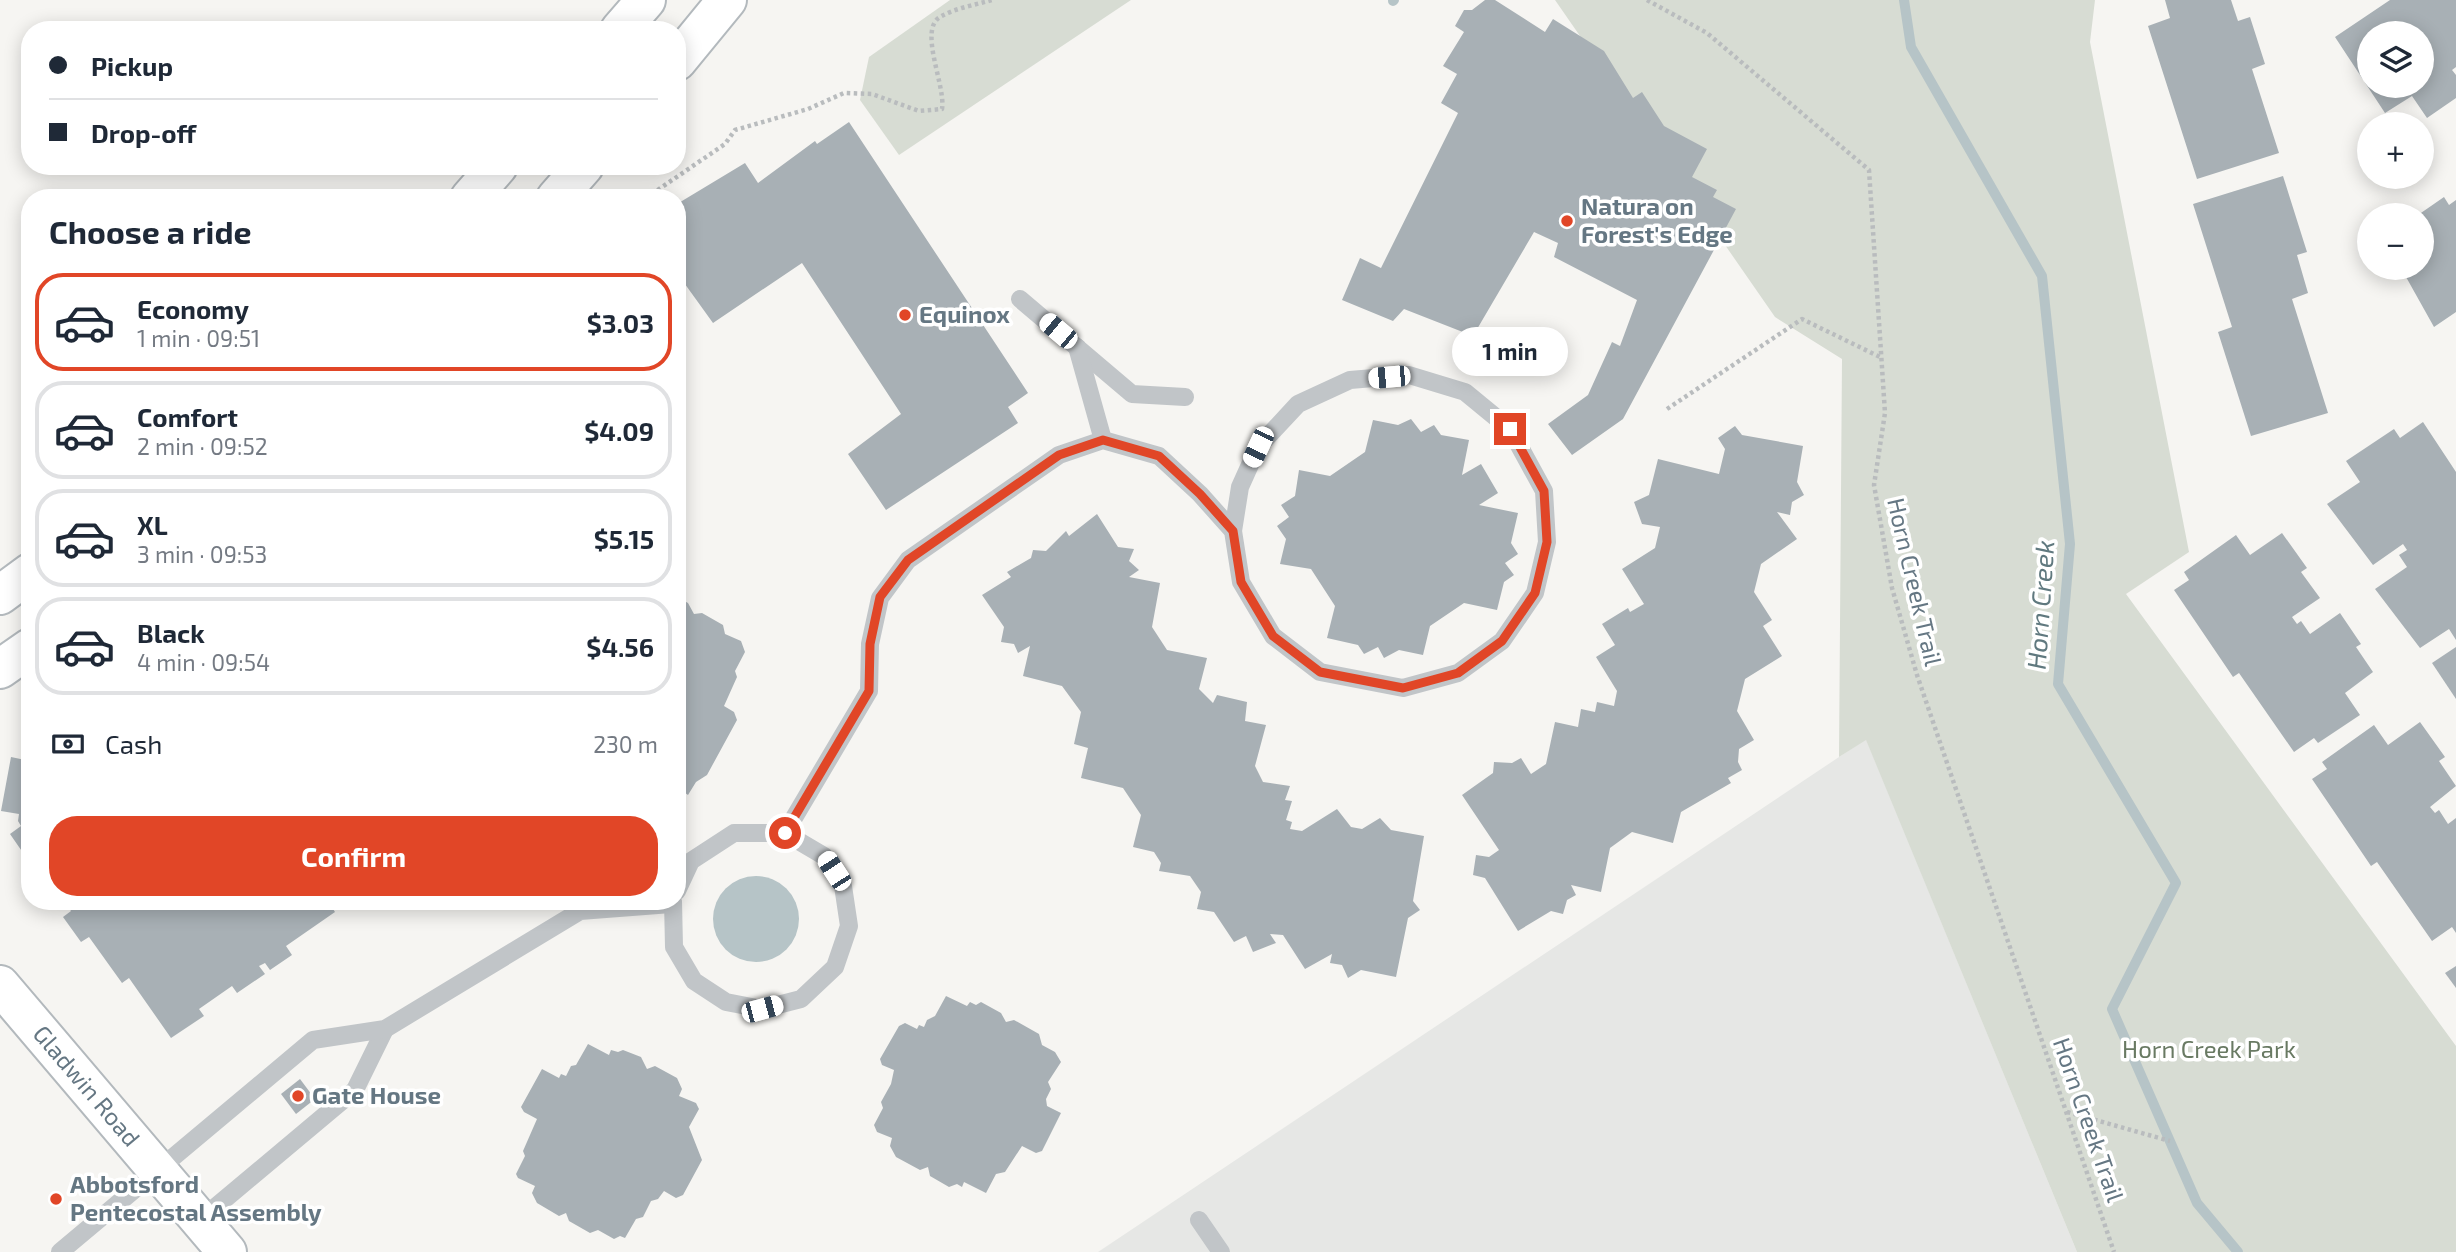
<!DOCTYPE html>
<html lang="en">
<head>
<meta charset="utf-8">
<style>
	body { margin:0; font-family:"Exo 2",sans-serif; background:#f2f2f3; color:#1f2937; height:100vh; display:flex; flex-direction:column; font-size:26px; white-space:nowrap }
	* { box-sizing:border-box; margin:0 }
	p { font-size:23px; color:#747a83 }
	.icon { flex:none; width:38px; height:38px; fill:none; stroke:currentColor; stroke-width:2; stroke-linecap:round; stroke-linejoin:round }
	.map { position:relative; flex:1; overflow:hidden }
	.details { position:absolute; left:21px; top:189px; width:665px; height:721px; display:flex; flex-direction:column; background:#fff; border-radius:28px; box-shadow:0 4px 18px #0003 }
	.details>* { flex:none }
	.banner { position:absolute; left:21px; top:21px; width:665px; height:154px; border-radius:28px; box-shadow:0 4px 18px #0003; display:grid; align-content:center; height:154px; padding:0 28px; background:#fff }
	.buttons { position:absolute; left:2357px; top:21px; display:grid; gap:14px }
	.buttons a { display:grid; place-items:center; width:77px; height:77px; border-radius:50%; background:#fff; box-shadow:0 4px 18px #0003; font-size:35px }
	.end { position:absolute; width:32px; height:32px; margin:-16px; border:9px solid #e14627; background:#fff; box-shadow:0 0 0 4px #fff }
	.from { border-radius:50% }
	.bubble { position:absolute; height:49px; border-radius:24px; background:#fff; box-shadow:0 4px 18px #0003; font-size:23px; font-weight:700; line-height:49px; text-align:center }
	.car { position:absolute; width:21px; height:42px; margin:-21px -10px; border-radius:9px; box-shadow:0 0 5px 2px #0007; background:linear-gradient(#fff 24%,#345 0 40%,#fff 0 76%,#345 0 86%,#fff 0) }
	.banner b { display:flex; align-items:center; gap:24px; height:66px; font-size:26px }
	.banner b+b { border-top:2px solid #e0e1e3 }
	.banner i { width:18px; height:18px; background:#1f2937 }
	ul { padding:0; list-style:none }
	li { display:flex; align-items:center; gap:21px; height:98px; margin:0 14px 10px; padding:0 14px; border:4px solid #e0e1e3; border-radius:28px }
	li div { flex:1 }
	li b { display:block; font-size:26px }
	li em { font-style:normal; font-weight:700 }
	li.active { border-color:#e14627 }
	li>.icon { width:63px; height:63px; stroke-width:1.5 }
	h2 { padding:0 28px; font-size:32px; line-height:84px }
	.pay { display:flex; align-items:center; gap:18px; height:77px; padding:0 28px; font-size:26px }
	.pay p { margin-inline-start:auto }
	.action { display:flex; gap:14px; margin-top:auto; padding:14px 28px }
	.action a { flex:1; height:80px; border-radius:28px; background:#e14627; color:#fff; font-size:28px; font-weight:700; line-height:80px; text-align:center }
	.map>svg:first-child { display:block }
	.built { fill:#e6e7e5 }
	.green { fill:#d7dcd3 }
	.water { fill:#b6c4c7 }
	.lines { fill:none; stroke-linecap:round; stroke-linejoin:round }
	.stream { stroke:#b6c4c7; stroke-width:10 }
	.building { fill:#a8b0b5; fill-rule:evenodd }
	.secondary-casing { stroke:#b3b9bd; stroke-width:42 }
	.path { stroke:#b9bcbe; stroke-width:4.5; stroke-dasharray:3.5 3.5; stroke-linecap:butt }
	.service { stroke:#c1c5c8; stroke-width:18 }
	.secondary { stroke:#fff; stroke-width:38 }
	.route { stroke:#e14627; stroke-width:9 }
	.poi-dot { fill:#e14627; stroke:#fff; stroke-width:2.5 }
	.labels { text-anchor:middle; stroke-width:7; stroke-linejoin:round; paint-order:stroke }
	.poi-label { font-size:24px; font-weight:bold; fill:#657783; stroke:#fff; text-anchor:start }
	.street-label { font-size:24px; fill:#657783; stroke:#fff }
	.park-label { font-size:24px; fill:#697a63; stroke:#fff }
	.water-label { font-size:26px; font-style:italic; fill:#60797f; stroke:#fff }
</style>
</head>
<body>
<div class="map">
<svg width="2456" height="1252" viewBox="0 0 2456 1252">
	<rect width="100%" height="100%" fill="#f6f5f2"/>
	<path class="built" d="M1866,739L2077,1252H1098Z"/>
	<g class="green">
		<path d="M950,0H1131L899,155L860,100L869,57Z"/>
		<path d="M1555,0H2095L2090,42L2189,552L2126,594L2456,1046V1252H2077L1866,740L1839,757L1842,359L1775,317Z"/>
	</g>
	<circle class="water" cx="756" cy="919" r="43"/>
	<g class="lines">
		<g class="stream">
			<path d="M1904,0L1911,47L2042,276L2070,544L2058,684L2176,883L2112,1009L2197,1203L2238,1252"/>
			<path d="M1393,1L1394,0"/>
		</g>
	</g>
	<g class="building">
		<path d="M1485,0H1495L1545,32L1553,19L1604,51L1633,98L1642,92L1664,126L1707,149L1692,177L1717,190L1713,197L1736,209L1623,419L1572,455L1548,424L1588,395L1612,342L1620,346L1637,300L1554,257L1558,243L1534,232L1473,336L1404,309L1393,321L1342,300L1360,258L1381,268L1458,113L1441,103L1457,74L1443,66L1464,32L1455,26L1464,10H1472Z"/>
		<path d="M2165,0H2231L2238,21L2250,17L2265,64L2252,69L2279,153L2197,179L2148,26L2170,18Z"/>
		<path d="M2390,0H2456V67L2452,70L2456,75V98L2427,118L2412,96L2385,113L2335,37ZM2370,33H2422V86H2370Z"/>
		<path d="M849,122L1028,393L1008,407L1018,423L886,510L848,454L901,414L802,263L713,323L677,273V204L745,163L758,183L815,141L817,144Z"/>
		<path d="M2283,176L2307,252L2297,255L2308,293L2292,299L2328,413L2251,436L2218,332L2232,327L2193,204Z"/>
		<path d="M2444,197L2449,205L2456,200V312L2434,327L2401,268H2422V215H2418Z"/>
		<path d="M1411,419L1421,432L1434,425L1441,435L1469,440L1462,475L1481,464L1498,493L1479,505L1518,513L1511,543L1518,554L1505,563L1514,575L1504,582L1497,610L1464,603L1430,626L1423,655L1399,650L1384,658L1378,647L1364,654L1358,645L1327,638L1335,606L1311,569L1280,564L1286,539L1277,526L1289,517L1281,505L1295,496L1299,470L1330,476L1365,452L1373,420L1398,425Z"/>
		<path d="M2423,422L2456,472V640L2449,629L2420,648L2375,589L2407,567L2399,555L2407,550L2403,544L2373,565L2327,504L2360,482L2346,461L2394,429L2400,438Z"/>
		<path d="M1735,426L1742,435L1803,446L1797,482L1804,495L1792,502L1790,515L1777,512L1797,539L1761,564L1754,592L1772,620L1763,626L1782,656L1745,679L1737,711L1754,740L1739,749L1738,762L1742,770L1728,778L1731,783L1681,812L1673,843L1632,832L1610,848L1601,892L1571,885L1576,895L1567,900L1563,914L1551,911L1518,931L1485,878L1473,875L1476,855L1489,857L1499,850L1462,795L1493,773L1494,762L1512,763L1521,758L1531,774L1546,764L1555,722L1578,727L1581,709L1595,712L1597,702L1614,706L1617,691L1596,657L1615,645L1602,624L1628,608L1630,612L1644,604L1622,569L1655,548L1660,527L1642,524L1634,502L1649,495L1658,459L1719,474L1725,449L1718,438Z"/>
		<path d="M1097,514L1118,547L1134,549L1129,561L1139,570L1129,577L1160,583L1152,627L1167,650L1207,658L1199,689L1213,703L1217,695L1247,702L1245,721L1266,725L1255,766L1263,782L1290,786L1285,800L1292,801L1286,820L1292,822L1290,829L1302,831L1337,809L1351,827L1362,829L1380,818L1391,830L1424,836L1413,901L1420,910L1408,918L1396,977L1361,970L1348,978L1342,965L1330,963L1332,954L1305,969L1283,935L1270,934L1276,943L1253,952L1246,936L1234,942L1214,912L1197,909L1201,892L1190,876L1159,871L1161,863L1154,852L1133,847L1141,815L1123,788L1081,778L1088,748L1074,744L1081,712L1062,686L1023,676L1030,646L1018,653L1014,644L1001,642L1004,627L982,595L1011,577L1007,572L1031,558L1033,550L1046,551L1066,531L1069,536Z"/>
		<path d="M2282,533L2307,568L2301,572L2320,598L2292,617L2297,624L2301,621L2310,634L2340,613L2361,644L2356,647L2373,672L2345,693L2360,715L2318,743L2314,738L2294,752L2239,673L2233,677L2174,590L2189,580L2184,572L2236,535L2250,555Z"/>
		<path d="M677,597L688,603L694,614L702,613L723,625L725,634L741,641L745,652L735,671L737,677L724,706L734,712L737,720L707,775L696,782L688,795L677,787Z"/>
		<path d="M2456,647V699L2432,663Z"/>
		<path d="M2420,722L2445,757L2439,761L2456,786L2430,807L2435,813L2439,810L2448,824L2456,818V933L2452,927L2432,941L2377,862L2371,866L2312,779L2327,769L2322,762L2374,725L2388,745Z"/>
		<path d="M11,757L30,761L28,860L10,834L21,826L18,821L19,814L1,811Z"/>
		<path d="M64,901H328L335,912L286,946L292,955L270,970L265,963L259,966L265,974L237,993L232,986L199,1009L204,1016L171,1038L129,978L122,983L89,937L81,942L63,917L71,911Z"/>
		<path d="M2456,966V988L2445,973Z"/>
		<path d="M946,996L967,1006L970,1002L976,1005L981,1002L1001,1013L1006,1022L1014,1020L1039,1034L1042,1045L1055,1052L1061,1062L1048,1082L1051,1089L1046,1099L1047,1106L1061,1113L1042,1151L1036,1153L1022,1146L1005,1172L996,1174L986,1193L964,1182L962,1187L957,1184L949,1187L930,1176L928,1167L920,1170L896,1157L890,1146L892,1138L877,1132L874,1125L883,1108L881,1102L891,1084L894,1070L882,1065L880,1059L899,1026L905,1023L917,1029L919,1025L924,1027L927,1020L935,1016Z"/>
		<path d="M588,1044L609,1055L611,1050L618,1052L623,1050L641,1057L647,1069L655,1066L677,1078L682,1089L679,1096L696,1103L699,1109L689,1127L702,1160L683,1195L676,1198L664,1191L658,1199L651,1201L643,1217L636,1219L625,1238L620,1236L614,1239L598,1230L590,1233L569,1221L566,1213L559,1216L537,1203L532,1193L535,1186L518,1178L516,1174L525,1156L523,1151L537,1119L524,1112L521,1107L542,1069L559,1078L561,1074L566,1076L571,1066L576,1065Z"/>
		<path d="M300,1079L315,1099L296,1114L281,1094Z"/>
	</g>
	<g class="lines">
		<g class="secondary-casing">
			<g id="secondary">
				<path d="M620,30L646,0"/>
				<path d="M677,61L727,0"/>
				<path d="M470,198L498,166"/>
				<path d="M556,198L584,166"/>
				<path d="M0,595L30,573"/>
				<path d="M0,669L30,648"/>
				<path id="s1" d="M0,985L227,1252"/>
			</g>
		</g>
		<g class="path">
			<path d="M1647,0L1707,33L1869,170L1885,413L1874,485L1892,588L1917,675L2114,1252"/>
			<path d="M646,198L725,144L735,130L808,109L844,93L872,94L919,111L942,109C946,86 918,30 940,17C955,8 975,5 992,0"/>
			<path d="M1667,409L1802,319L1880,357"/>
			<path d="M2067,1112L2170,1141"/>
		</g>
		<g class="service">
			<path d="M1020,299L1132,394L1185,397"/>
			<path d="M1077,347L1103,440"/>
			<path d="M785,833L869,691L870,644L880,598L908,560L1059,455L1103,440L1159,456L1200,494L1233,531L1241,582L1273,636L1320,672L1403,688L1458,673L1502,641L1535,593L1547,542L1544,491L1510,429L1465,392L1409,375L1350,380L1298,404L1258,447L1240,487L1233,531"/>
			<path d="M673,901L674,947L694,981L726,1002L762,1009L801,999L835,967L849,926L843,886L824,856L785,833H734L691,861L677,891"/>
			<path d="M200,1220L355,1090L385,1029"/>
			<path d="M1199,1220L1221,1252"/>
			<path d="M60,1252L313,1040L385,1029L580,911L671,904"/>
		</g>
		<use href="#secondary" class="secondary"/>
	</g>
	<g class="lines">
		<path class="route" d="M785,833L869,691L870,644L880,597L908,560L1059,455L1103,440L1159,456L1200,494L1233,531L1241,582L1273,636L1320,672L1403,688L1458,673L1502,641L1535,593L1547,542L1544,491L1510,429"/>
	</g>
	<g class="poi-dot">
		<circle cx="1567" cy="221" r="7"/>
		<circle cx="905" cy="315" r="7"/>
		<circle cx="298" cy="1096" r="7"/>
		<circle cx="56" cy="1199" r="7"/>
	</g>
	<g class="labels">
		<g class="poi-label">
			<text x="1581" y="215">Natura on<tspan x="1581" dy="28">Forest's Edge</tspan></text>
			<text x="919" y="323">Equinox</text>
			<text x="312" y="1104">Gate House</text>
			<text x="70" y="1193">Abbotsford<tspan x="70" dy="28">Pentecostal Assembly</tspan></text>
		</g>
		<g class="street-label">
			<text transform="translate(1914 582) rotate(77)" y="8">Horn Creek Trail</text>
			<text dy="8" stroke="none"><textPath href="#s1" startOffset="133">Gladwin Road</textPath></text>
			<text transform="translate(2088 1120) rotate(71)" y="8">Horn Creek Trail</text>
		</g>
		<g class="park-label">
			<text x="2209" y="1058">Horn Creek Park</text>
		</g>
		<g class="water-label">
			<text transform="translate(2041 605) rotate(-86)" y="9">Horn Creek</text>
		</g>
	</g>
</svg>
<div class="buttons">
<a><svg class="icon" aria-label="layers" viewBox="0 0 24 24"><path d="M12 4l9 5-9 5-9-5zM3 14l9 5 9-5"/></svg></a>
<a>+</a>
<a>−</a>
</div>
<i class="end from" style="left:785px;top:833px"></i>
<i class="end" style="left:1510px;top:429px"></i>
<div class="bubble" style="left:1452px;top:327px;width:116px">1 min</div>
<i class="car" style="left:1058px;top:331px;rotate:310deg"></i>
<i class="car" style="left:1389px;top:377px;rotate:265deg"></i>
<i class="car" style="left:1258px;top:447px;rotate:205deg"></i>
<i class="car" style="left:834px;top:871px;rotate:327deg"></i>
<i class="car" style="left:762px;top:1009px;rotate:75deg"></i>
<div class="banner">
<b><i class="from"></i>Pickup</b>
<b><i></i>Drop-off</b>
</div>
<section class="details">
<h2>Choose a ride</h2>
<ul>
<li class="active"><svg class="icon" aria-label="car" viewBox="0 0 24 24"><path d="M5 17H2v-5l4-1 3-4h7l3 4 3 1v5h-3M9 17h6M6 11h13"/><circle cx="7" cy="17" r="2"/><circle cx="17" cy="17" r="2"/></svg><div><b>Economy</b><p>1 min · 09:51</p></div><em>$3.03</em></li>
<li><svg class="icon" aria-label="car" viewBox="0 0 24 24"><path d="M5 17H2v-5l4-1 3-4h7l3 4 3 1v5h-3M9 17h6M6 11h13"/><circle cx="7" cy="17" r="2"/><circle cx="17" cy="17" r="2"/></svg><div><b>Comfort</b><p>2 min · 09:52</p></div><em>$4.09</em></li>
<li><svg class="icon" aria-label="car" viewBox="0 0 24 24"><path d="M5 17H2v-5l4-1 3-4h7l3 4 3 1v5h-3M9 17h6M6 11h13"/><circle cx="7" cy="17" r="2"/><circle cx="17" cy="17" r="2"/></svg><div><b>XL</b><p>3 min · 09:53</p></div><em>$5.15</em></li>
<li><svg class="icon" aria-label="car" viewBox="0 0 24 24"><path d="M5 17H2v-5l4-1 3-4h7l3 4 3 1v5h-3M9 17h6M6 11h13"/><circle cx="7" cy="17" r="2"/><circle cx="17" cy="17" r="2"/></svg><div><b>Black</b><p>4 min · 09:54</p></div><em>$4.56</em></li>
</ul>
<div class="pay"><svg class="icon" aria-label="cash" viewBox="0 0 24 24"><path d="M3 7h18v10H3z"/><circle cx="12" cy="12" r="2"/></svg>Cash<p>230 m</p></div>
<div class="action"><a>Confirm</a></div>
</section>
</div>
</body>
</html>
